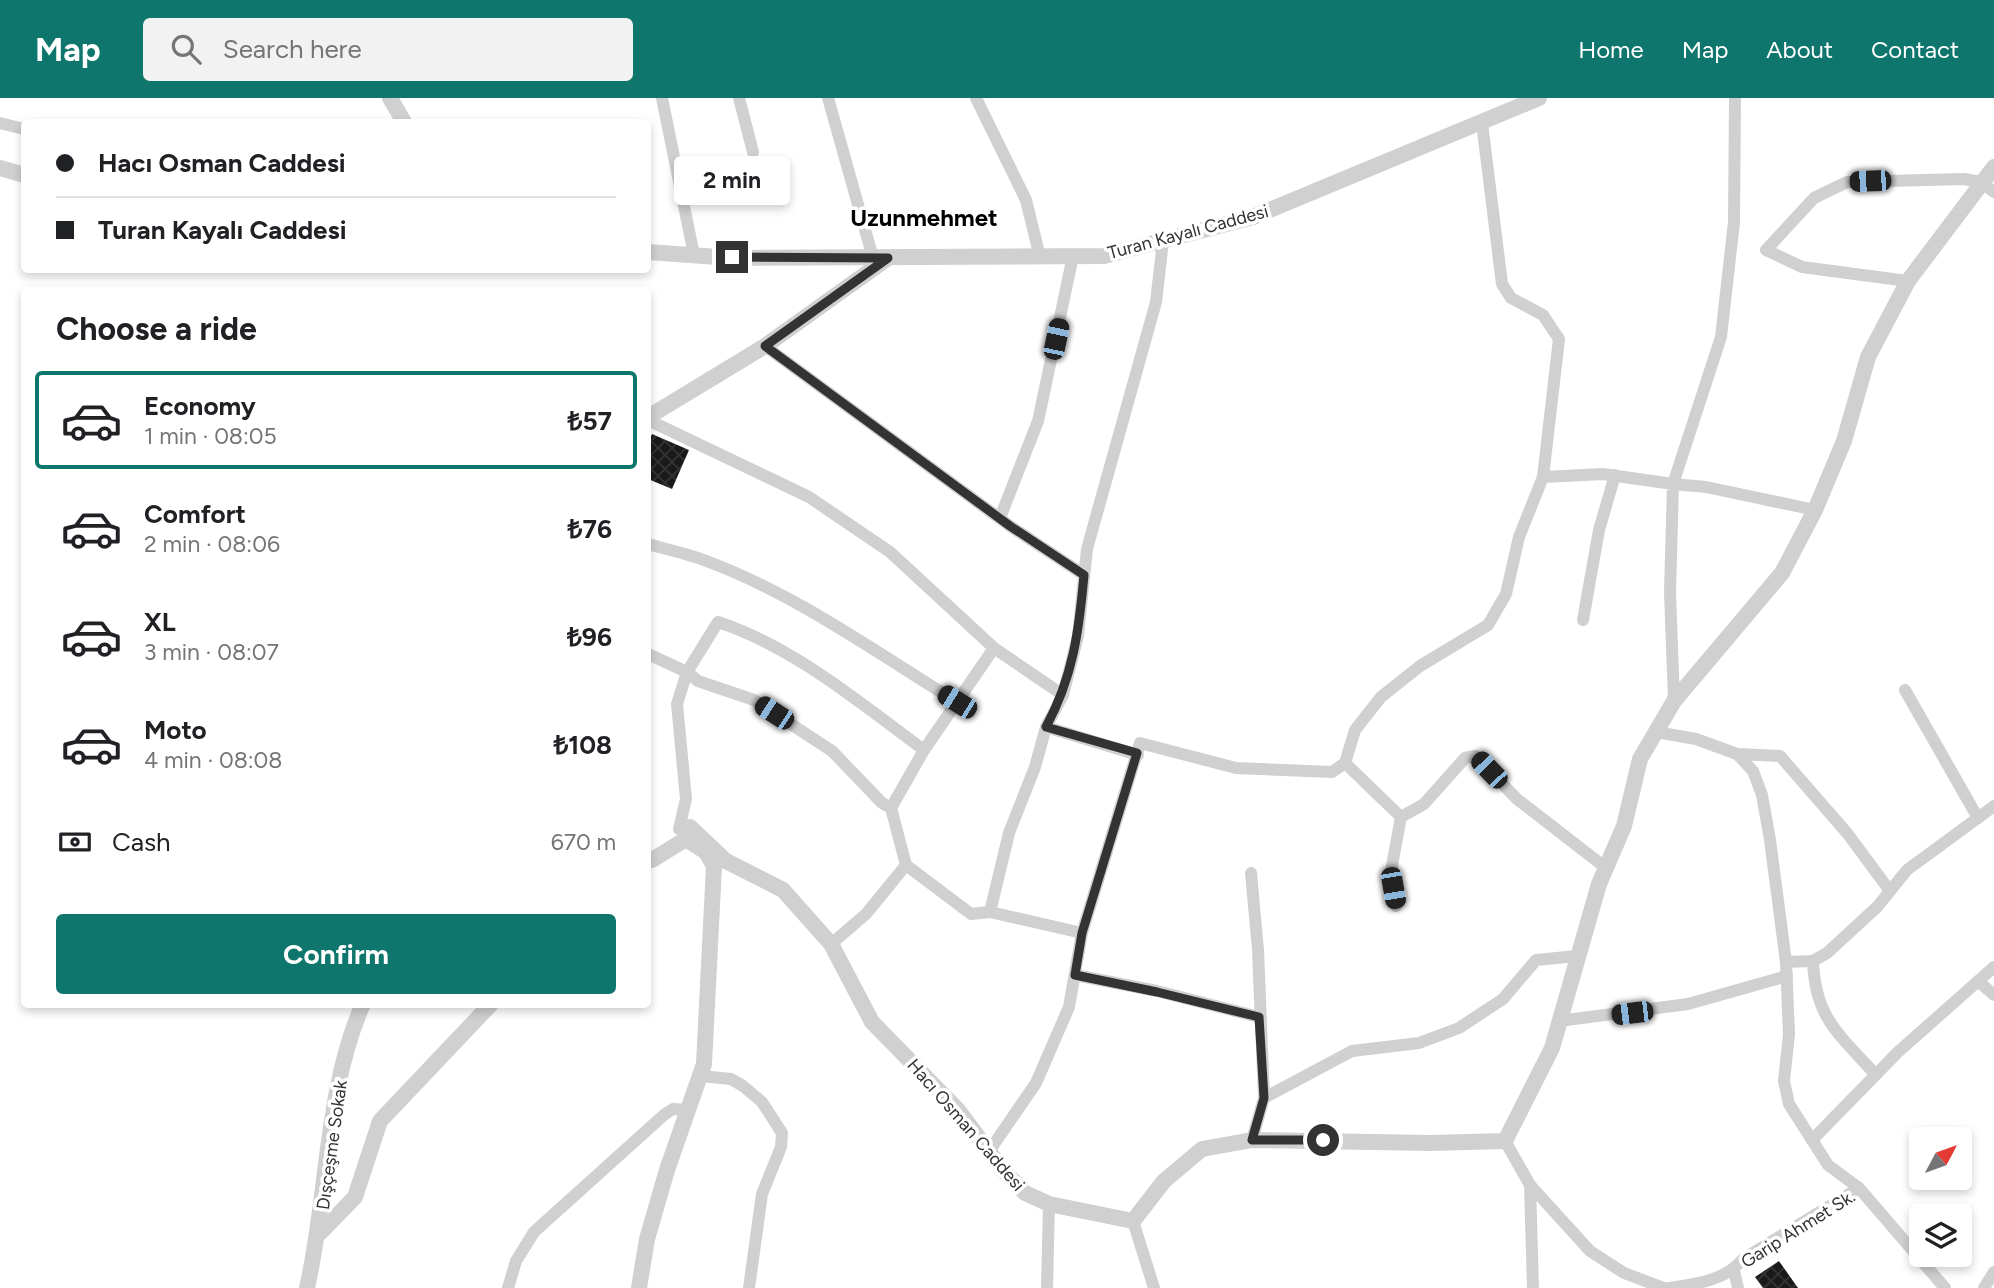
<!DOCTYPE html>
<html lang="en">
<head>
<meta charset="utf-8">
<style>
	body { margin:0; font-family:Figtree,sans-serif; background:#f2f2f2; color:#202124; height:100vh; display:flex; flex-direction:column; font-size:26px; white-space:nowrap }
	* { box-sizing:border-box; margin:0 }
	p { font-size:23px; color:#757577 }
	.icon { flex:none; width:38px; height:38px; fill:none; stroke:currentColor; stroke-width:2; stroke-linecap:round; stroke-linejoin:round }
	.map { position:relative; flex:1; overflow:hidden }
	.details { position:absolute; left:21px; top:189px; width:630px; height:721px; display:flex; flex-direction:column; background:#fff; border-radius:7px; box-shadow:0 4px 10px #0003 }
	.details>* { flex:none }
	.banner { position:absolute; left:21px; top:21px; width:630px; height:154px; border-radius:7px; box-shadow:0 4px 10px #0003; display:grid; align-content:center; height:154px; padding:0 35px; background:#fff }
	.needle { width:46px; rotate:49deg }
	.fabs { position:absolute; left:1909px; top:1029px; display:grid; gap:14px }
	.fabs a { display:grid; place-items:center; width:63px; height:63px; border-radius:7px; background:#fff; box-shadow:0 4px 10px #0003; font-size:35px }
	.end { position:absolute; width:32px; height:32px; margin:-16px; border:9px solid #333; background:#fff; box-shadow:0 0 0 4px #fff }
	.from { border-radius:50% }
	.bubble { position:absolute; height:49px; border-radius:7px; background:#fff; box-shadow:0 4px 10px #0003; font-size:23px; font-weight:700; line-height:49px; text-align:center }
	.car { position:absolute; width:21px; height:42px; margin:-21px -10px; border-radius:9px; box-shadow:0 0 5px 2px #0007; background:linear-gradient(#222 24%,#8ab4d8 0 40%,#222 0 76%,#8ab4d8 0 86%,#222 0) }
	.banner b { display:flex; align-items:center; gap:24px; height:66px; font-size:26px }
	.banner b+b { border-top:2px solid #e0e0e0 }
	.banner i { width:18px; height:18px; background:#202124 }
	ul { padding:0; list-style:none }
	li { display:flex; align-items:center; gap:21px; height:98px; margin:0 14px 10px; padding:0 21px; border:4px solid transparent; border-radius:7px }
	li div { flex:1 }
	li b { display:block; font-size:26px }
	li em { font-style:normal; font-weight:700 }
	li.active { border-color:#0f766e }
	li>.icon { width:63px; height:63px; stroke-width:1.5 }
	h2 { padding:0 35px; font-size:32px; line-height:84px }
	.pay { display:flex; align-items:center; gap:18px; height:77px; padding:0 35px; font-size:26px }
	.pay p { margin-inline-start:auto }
	.primary-button { display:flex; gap:14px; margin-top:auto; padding:14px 35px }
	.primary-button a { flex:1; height:80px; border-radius:7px; background:#0f766e; color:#fff; font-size:28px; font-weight:700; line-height:80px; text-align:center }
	header { display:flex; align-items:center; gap:42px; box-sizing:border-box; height:98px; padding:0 35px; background:#0f766e; color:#fff }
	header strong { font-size:33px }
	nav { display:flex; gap:38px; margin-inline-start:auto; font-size:24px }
	.search { width:490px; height:63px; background:#f2f2f2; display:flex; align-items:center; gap:18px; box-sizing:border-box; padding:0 24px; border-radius:7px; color:#757577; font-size:26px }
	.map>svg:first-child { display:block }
	.building { fill:url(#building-cross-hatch) }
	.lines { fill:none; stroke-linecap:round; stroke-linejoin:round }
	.minor { stroke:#d0d0d0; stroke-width:12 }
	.tertiary { stroke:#d0d0d0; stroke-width:16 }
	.route { stroke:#333; stroke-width:9 }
	.labels { text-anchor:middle; stroke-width:7; stroke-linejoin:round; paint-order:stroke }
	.street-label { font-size:18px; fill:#333; stroke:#fff }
	.district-label { font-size:24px; font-weight:bold; fill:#000; stroke:#fff }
</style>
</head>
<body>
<header>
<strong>Map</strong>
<div class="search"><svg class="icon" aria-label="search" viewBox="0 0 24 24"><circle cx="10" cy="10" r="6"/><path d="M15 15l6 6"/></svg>Search here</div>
<nav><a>Home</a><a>Map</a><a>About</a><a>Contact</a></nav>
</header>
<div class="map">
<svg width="1994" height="1190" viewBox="0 0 1994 1190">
	<defs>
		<pattern id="building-cross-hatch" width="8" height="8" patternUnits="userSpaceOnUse" patternTransform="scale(1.75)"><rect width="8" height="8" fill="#1a1a1a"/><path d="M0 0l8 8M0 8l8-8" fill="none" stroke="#333"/></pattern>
	</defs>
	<rect width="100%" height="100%" fill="#fff"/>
	<g class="building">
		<path d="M652,336L689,352L672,391L648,381V346Z"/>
		<path d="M1779,1163L1798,1190H1763L1755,1179Z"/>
	</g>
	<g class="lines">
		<g class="minor">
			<path d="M662,0L694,157"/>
			<path d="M739,0L753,54"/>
			<path d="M828,0L873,160"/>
			<path d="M976,0L1026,102L1040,159"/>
			<path d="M1735,0L1734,124L1721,239L1673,386L1706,389L1815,412"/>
			<path d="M0,25L24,31"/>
			<path d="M1482,25L1502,186L1511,200L1543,217L1559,241L1543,379"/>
			<path d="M1908,183L1802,169L1766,152L1814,100L1847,84L1964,81L1981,84L1994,94"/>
			<path d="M765,248L1010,428L1084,477"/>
			<path d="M648,322L809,399L890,454L994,550L1063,597"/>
			<path d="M1000,420L1038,323L1073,158"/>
			<path d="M648,446C668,452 690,456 709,464C797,497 877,555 957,604"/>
			<path d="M1583,522L1599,432L1615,377"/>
			<path d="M648,556L687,574L698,583L754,602L832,653L882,705L891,710L906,767L866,816L831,846"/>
			<path d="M1905,592L1978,720"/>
			<path d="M1046,629L1138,657"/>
			<path d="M1656,634L1696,641L1737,656L1753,673L1762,697L1770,742L1786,864"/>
			<path d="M1737,656L1780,658L1847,735L1890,793"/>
			<path d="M1345,665L1401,719"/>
			<path d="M891,710L924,652L994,550"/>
			<path d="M679,731L686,701L677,606L687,574L718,524C794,549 860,605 924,652"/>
			<path d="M906,767L971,816L990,814"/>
			<path d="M1251,775L1258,852L1264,1000L1252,1042"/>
			<path d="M1396,808L1391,773L1401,719L1424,706L1465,660L1475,658L1517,701L1606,770"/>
			<path d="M1082,835L990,814L1009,735L1035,669L1046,629L1063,597L1078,538L1087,451L1156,204L1163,143"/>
			<path d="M1813,863C1815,920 1839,936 1875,976"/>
			<path d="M1075,877L1157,893L1259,919"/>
			<path d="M1979,884L1994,897"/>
			<path d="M1559,923L1688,906L1787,878"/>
			<path d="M701,978L731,981L743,988L762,1004L782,1035L781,1049L762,1096L749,1190"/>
			<path d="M1264,1000L1352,953L1419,945L1459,930L1503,901L1536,862L1577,858"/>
			<path d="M1812,1042L1789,1006L1784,983L1789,936L1786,864L1813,863L1827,855L1877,809L1907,772L1994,708"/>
			<path d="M1505,1043L1530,1087"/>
			<path d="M990,1052L1036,985L1069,909L1082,835L1140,645L1236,670L1332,674L1345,665L1355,632L1381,599L1420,568L1488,527L1506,496L1519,439L1543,379L1603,376L1673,386L1670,495L1674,603"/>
			<path d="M1859,1090L1828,1067L1812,1042L1898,954L1994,869"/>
			<path d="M1133,1123L1154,1190"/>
			<path d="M1734,1173L1738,1190"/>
			<path d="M508,1190L516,1163L534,1134L665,1016L673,1011L689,1012"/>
			<path d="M1047,1190L1049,1106"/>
			<path d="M1533,1190L1530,1087L1590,1153L1624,1175L1664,1190"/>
			<path d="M1669,1190C1695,1186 1725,1183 1743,1161L1859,1090L1945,1190"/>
			<path d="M1984,1190L1994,1174"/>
		</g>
		<g class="tertiary">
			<path d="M390,0L404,24"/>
			<path d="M0,70L24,77"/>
			<path d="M648,154L732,160L1104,158L1253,119L1539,0"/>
			<path d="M648,319L765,248L888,160"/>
			<path d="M690,729L726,763L783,792L831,846L872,924L958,1012L1002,1071L1025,1095L1049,1106L1133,1123L1164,1083L1202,1051L1252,1042L1431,1045L1505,1043L1552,950L1599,786L1624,728L1640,661L1674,603L1782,475L1815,412L1844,343L1868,259L1908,183L1994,69"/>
			<path d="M320,1135L355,1099L380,1023L491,906"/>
			<path d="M307,1190C328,1098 325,991 363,906"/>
			<path d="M639,1190L647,1141L667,1072L704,966L714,768L706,754L686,741L652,762"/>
		</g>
	</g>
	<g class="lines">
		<path class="route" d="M732,159L888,160L765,248L1010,428L1084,477C1079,533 1073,579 1046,629L1137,655L1082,835L1075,877L1157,894L1259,919L1264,1000L1252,1042H1323"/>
	</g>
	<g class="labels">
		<g class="street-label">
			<text transform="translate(1188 134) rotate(-15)" y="6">Turan Kayalı Caddesi</text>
			<text transform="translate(966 1027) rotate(49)" y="6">Hacı Osman Caddesi</text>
			<text transform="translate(332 1047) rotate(-82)" y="6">Dışçeşme Sokak</text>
			<text transform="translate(1798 1131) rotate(-32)" y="6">Garip Ahmet Sk.</text>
		</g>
		<g class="district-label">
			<text x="924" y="128">Uzunmehmet</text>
		</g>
	</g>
</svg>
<div class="fabs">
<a><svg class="needle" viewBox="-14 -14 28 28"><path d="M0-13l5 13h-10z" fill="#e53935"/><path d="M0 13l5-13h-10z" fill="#757577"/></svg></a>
<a><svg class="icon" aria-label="layers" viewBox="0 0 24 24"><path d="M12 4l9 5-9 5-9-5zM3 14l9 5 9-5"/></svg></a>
</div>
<i class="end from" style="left:1323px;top:1042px"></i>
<i class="end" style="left:732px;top:159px"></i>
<div class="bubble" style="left:674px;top:58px;width:116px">2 min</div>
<i class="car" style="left:1870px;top:83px;rotate:268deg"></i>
<i class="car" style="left:1056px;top:241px;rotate:12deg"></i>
<i class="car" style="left:957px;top:604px;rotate:302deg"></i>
<i class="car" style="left:774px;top:615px;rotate:303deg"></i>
<i class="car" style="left:1489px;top:672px;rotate:316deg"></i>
<i class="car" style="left:1393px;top:790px;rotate:170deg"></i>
<i class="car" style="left:1632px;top:915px;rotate:263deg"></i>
<div class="banner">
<b><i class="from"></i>Hacı Osman Caddesi</b>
<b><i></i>Turan Kayalı Caddesi</b>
</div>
<section class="details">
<h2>Choose a ride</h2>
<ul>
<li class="active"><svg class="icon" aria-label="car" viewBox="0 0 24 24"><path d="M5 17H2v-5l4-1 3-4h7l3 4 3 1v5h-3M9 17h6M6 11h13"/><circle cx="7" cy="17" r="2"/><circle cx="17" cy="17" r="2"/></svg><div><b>Economy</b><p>1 min · 08:05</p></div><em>₺57</em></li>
<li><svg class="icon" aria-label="car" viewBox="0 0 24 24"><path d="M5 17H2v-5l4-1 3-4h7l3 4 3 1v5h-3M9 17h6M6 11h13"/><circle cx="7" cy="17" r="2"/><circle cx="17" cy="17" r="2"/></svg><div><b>Comfort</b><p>2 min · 08:06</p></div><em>₺76</em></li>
<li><svg class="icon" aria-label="car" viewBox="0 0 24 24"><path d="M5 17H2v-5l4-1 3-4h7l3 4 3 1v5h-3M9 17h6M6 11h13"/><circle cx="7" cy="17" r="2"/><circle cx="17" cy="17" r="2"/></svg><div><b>XL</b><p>3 min · 08:07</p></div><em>₺96</em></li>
<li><svg class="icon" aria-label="car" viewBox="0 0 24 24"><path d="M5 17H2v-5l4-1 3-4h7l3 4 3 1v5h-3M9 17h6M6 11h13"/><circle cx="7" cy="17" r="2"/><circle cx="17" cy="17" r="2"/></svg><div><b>Moto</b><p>4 min · 08:08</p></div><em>₺108</em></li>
</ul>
<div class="pay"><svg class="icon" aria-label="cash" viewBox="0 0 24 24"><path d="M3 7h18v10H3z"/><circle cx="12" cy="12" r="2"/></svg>Cash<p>670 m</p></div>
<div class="primary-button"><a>Confirm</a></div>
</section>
</div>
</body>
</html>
